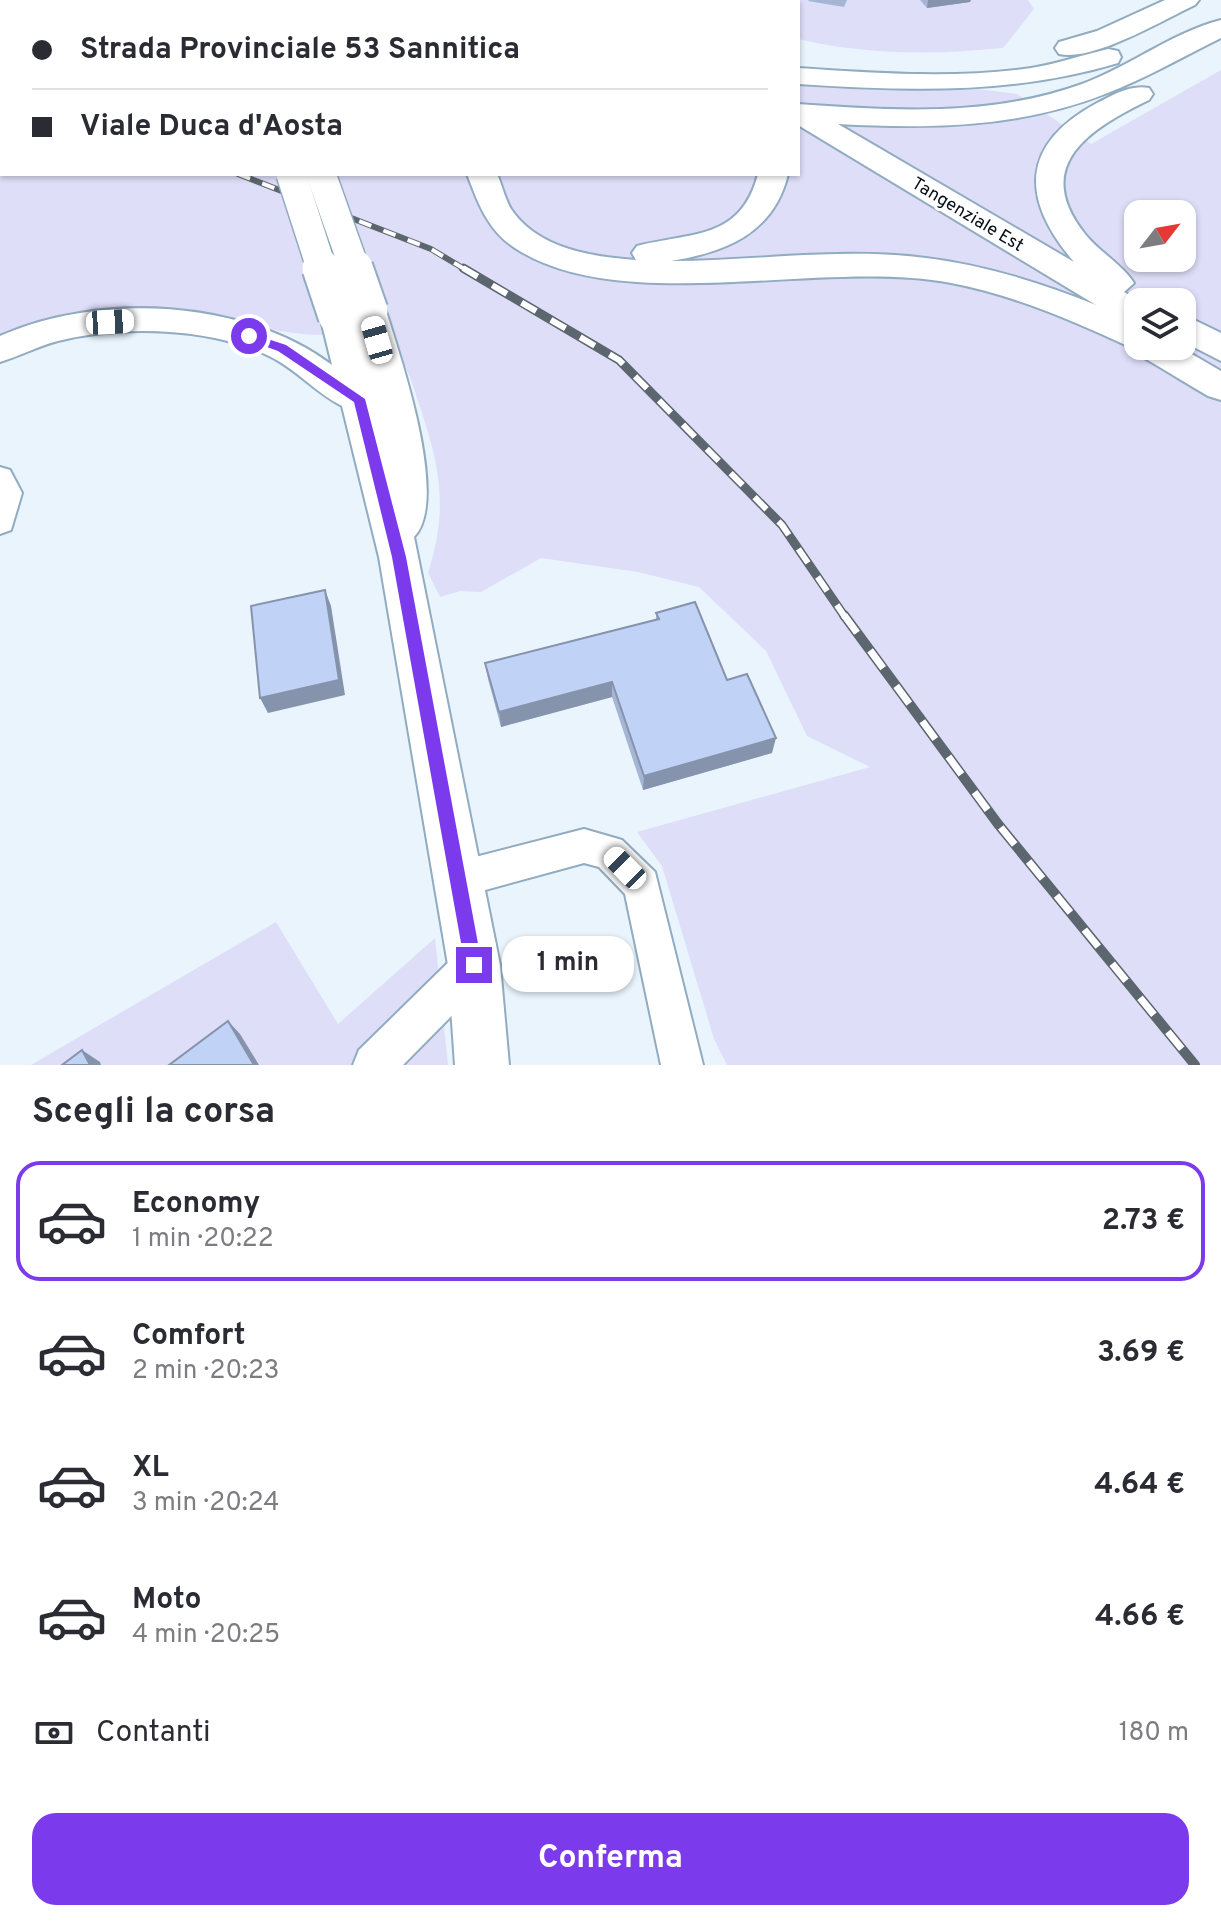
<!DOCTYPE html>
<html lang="it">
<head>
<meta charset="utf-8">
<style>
	body { margin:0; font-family:Overpass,sans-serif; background:#f7f7f7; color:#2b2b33; height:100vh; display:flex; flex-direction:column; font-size:30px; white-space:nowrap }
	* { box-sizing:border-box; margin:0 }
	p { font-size:26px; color:#7c7c81 }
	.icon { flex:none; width:44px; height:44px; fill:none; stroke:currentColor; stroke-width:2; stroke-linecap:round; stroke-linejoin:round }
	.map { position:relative; height:1065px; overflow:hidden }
	.panel { display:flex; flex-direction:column; background:#fff; flex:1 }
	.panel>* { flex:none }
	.hud { position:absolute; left:0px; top:0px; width:800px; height:176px; box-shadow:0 2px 6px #0004; display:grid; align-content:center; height:176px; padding:0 32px; background:#fff }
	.needle { width:52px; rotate:59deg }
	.controls { position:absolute; left:1124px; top:200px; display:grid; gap:16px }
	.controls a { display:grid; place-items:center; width:72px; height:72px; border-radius:16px; background:#fff; box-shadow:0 2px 6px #0004; font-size:40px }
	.end { position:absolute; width:36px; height:36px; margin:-18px; border:10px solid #7c3aed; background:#fff; box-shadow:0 0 0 4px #fff }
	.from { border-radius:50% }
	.bubble { position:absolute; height:56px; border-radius:24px; background:#fff; box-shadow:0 2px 6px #0004; font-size:26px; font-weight:700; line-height:56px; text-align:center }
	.car { position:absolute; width:24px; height:48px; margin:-24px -12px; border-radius:10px; box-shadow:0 0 6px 2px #0007; background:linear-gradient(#fff 24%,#345 0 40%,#fff 0 76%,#345 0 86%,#fff 0) }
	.hud b { display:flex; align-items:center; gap:28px; height:76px; font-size:30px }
	.hud b+b { border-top:2px solid #e1e1e2 }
	.hud i { width:20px; height:20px; background:#2b2b33 }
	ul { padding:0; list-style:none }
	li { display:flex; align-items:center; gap:24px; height:120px; margin:0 16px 12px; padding:0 16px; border:4px solid transparent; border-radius:24px }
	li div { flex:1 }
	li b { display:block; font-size:30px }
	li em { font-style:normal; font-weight:700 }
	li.selected { border-color:#7c3aed }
	li>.icon { width:72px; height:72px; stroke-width:1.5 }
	h2 { padding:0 32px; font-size:36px; line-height:96px }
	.pay { display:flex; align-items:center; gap:20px; height:88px; padding:0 32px; font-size:30px }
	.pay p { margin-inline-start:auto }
	.cta { display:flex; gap:16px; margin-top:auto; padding:16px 32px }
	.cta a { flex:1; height:92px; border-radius:24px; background:#7c3aed; color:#fff; font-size:32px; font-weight:700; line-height:92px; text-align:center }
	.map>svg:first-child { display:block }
	.green { fill:#dfdef9; fill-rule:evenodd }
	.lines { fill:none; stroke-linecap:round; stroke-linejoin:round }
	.minor-casing { stroke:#91abc0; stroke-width:4 }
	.major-casing { stroke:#91abc0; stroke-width:4 }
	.minor { fill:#fff; fill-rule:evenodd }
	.major { fill:#fff; fill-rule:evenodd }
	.rail-far2-casing { stroke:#5c666e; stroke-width:6 }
	.rail-far1-casing { stroke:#5c666e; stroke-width:9 }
	.rail-casing { stroke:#5c666e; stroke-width:10 }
	.rail-far2 { stroke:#fff; stroke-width:4; stroke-dasharray:13; stroke-linecap:butt }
	.rail-far1 { stroke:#fff; stroke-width:6; stroke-dasharray:17; stroke-linecap:butt }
	.rail { stroke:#fff; stroke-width:7; stroke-dasharray:22; stroke-linecap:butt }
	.major-bridge-far1-casing { stroke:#91abc0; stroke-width:32; stroke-linecap:butt }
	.major-bridge-casing { stroke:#91abc0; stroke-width:41; stroke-linecap:butt }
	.major-bridge-far1 { stroke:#fff; stroke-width:29 }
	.major-bridge { stroke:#fff; stroke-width:37 }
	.wall { fill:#a5b5d4 }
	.shaded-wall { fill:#8693ac }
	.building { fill:#c0d2f6; stroke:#8693ac; stroke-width:2 }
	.route { fill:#7c3aed }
	.labels { text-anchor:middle; stroke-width:6; stroke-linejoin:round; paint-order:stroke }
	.far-street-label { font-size:18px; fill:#060f17; stroke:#fff }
</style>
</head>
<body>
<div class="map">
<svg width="1221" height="1065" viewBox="0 0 1221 1065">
	<rect width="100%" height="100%" fill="#e9f4fd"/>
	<g class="green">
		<path d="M0,0L558,2H2V174H798V66L1017,94L1091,144L1221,70V1065H727L714,1039L662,866L637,832L870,767L807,736L766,651L699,587L638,572L541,558L481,592L460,591L440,597L428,573C449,507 440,466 418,401C413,385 405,359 391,347C365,324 333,338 303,334C232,327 159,296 87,313C58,320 29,332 0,342ZM1138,214H1182V258H1138ZM1138,302H1182V346H1138Z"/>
		<path d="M677,0H1028L1034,9L1003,48C935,55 865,55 798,39V2Z"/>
		<path d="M276,922L338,1024L435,938L448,1065H31Z"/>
	</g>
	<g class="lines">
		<g class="minor-casing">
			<g id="minor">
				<path d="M0,467L10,470L22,493L11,530L0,534Z"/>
				<path d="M584,829L622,840L655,872L703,1065H661L625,894L599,867L584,863L456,898L443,893L437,880L443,867L456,862Z"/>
				<path d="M474,946L488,951L493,965L488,979L403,1065H353L359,1050L460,951Z"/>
			</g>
		</g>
		<g class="major-casing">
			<g id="major">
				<path d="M222,0H248L249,2H223Z"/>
				<path d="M260,0H286L259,2Z"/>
				<path d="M581,0H609L611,2H583Z"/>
				<path d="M620,0H648L650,2H622Z"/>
				<path d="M1165,0H1199L1195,5C1163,20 1093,62 1059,54L1055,48L1059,42L1097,31Z"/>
				<path d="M1221,20V38C1182,57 1145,79 1105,94C1019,128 928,129 838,124L1074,262C1021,200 1019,145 1097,103C1113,95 1131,84 1149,88L1153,94L1149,100C1091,128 1030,165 1085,234C1099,252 1122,264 1134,283L1124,292L1142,302H1138V346H1178L1221,371V400L1208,396C1187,384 1167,371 1146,359C1141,356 1137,350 1132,348C1074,321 1014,295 951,283C823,258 622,318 515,248C488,231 478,203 467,174H497C502,185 505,199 511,209C538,249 593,257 636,260L632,253L637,246C690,232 741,241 758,174H788C774,233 726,252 671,261C756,261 841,247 926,258C984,265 1041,283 1096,305L798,125V104C893,111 991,117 1082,84C1129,67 1173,32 1221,20Z"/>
				<path d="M1108,49L1118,51L1121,57L1118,63C1011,95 908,91 798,84V68C875,73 954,79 1031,68C1057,64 1082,55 1108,49Z"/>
				<path d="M369,300L381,303L386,311C400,356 450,500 414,537L500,965L509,1065H455L448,965L379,557L342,406C316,393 297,370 271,357C211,327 122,325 58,341C38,346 20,356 0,362V336C98,292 245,299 332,365L320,316L325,308L337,305L349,308L353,314L357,303Z"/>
				<path d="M1182,314L1221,333V361L1182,341Z"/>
			</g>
		</g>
		<use href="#minor" class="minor"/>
		<use href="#major" class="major"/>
		<g class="rail-far2-casing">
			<path id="rail-far2" d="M238,174L431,249L466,270"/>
		</g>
		<g class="rail-far1-casing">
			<path id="rail-far1" d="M463,268L619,360L782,525L845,617"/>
		</g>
		<g class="rail-casing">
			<path id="rail" d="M844,615L998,824L1195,1065"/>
		</g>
		<use href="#rail-far2" class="rail-far2"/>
		<use href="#rail-far1" class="rail-far1"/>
		<use href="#rail" class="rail"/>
		<g class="major-bridge-far1-casing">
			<g id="major-bridge-far1">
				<path d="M291,174L322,270"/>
				<path d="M321,174L355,270"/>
			</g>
		</g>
		<g class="major-bridge-casing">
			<g id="major-bridge">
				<path d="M321,268L337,316"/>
				<path d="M354,268L369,311"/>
			</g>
		</g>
		<use href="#major-bridge-far1" class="major-bridge-far1"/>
		<use href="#major-bridge" class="major-bridge"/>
	</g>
	<g class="wall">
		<path d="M809,0H847L844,7L808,1Z"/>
		<path d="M920,0H971L970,2L927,8Z"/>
		<path d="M656,613L727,680L772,753L643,790L612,697L501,727L488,679L485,663L656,619Z"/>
	</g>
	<g class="shaded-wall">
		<path d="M928,0H971L970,2L927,8Z"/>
		<path d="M325,590L331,606L345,695L268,713L260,698Z"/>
		<path d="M612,682V697L501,727L499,712Z"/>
		<path d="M776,738L772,753L643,790L644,776Z"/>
		<path d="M228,1021L240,1034L259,1065H254Z"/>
		<path d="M82,1050L100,1062L101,1065H90Z"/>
	</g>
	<g class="building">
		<path d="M325,590L339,680L260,698L251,606Z"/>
		<path d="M695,602L727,680L747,674L776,738L644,776L612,682L499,712L485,663L659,619L656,613Z"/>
		<path d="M228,1021L254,1065H169Z"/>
		<path d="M82,1050L90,1065H62Z"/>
	</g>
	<path class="route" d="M249,333L286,345L365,399L406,557L482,965L474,973L465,965L392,557L354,402L278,351L245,339L243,336Z"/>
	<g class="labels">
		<g class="far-street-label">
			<text transform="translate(968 214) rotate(31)" y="6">Tangenziale Est</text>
		</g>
	</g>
</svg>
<div class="controls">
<a><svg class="needle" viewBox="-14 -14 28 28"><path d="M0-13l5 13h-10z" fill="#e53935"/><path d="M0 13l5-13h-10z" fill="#7c7c81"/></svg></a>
<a><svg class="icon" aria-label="layers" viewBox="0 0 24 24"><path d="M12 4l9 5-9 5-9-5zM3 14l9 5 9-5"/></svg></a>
</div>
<i class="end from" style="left:249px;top:336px"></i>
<i class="end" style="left:474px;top:965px"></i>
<div class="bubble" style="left:502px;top:936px;width:132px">1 min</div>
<i class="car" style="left:110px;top:322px;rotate:87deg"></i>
<i class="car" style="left:377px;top:340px;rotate:344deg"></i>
<i class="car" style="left:625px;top:868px;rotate:315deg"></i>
<div class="hud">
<b><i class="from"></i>Strada Provinciale 53 Sannitica</b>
<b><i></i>Viale Duca d'Aosta</b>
</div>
</div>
<section class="panel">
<h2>Scegli la corsa</h2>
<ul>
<li class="selected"><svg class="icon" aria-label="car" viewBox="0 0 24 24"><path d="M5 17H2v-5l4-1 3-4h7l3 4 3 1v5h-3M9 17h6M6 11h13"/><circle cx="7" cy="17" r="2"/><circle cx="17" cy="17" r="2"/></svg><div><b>Economy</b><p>1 min · 20:22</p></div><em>2.73 €</em></li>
<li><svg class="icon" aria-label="car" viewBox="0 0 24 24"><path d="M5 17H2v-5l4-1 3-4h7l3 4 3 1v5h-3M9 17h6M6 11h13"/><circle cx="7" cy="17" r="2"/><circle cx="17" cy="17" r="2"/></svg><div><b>Comfort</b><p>2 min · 20:23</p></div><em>3.69 €</em></li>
<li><svg class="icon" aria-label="car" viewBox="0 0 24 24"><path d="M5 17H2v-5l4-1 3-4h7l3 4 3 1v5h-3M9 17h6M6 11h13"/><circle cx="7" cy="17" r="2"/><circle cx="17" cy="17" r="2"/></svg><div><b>XL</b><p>3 min · 20:24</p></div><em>4.64 €</em></li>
<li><svg class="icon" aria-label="car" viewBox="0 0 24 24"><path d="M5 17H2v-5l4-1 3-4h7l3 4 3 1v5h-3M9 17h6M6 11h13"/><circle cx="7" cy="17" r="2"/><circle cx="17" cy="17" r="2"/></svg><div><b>Moto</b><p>4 min · 20:25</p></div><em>4.66 €</em></li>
</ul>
<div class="pay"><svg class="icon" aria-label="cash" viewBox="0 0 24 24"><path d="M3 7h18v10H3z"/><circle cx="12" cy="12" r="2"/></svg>Contanti<p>180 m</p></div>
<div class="cta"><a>Conferma</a></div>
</section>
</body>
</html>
